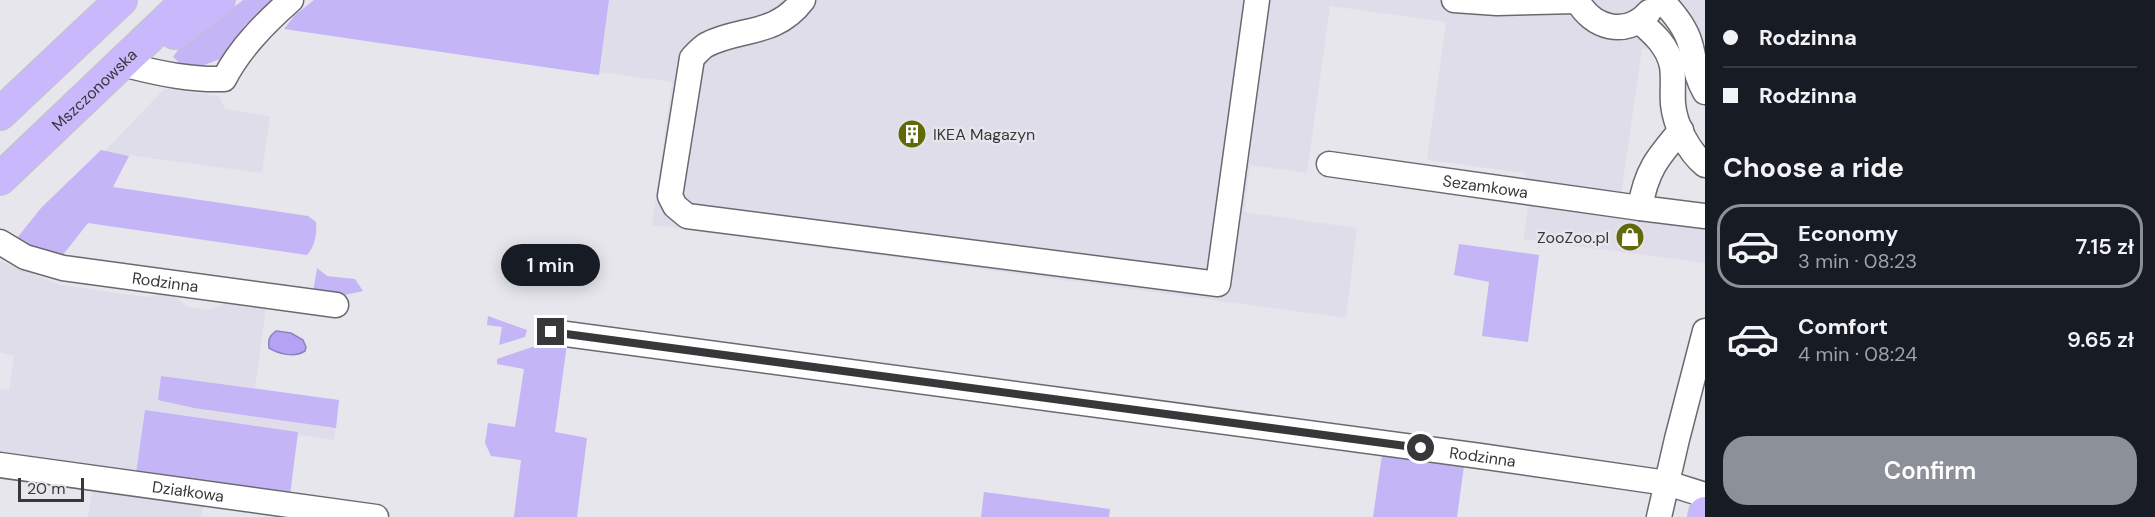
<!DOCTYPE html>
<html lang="en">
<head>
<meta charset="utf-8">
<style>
	body { margin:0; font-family:"DM Sans",sans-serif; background:#242831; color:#f1f3f6; height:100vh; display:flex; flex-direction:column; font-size:22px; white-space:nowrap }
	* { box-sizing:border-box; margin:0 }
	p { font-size:20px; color:#9ea1a6 }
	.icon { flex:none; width:33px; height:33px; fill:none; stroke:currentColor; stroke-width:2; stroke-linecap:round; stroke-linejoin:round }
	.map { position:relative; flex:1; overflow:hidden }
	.sheet { display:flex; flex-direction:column; background:#171b24; width:450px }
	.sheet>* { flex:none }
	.guide { display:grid; align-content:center; height:132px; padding:0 18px; background:#171b24 }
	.scale { position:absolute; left:18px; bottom:15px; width:66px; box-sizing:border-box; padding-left:6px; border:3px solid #38383a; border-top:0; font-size:16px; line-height:21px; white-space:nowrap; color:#38383a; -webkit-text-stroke:4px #e7e6ec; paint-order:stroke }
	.end { position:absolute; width:27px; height:27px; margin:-14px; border:8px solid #38383a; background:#fff; box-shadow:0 0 0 3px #fff }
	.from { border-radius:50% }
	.bubble { position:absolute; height:42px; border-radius:21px; background:#171b24; box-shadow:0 3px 15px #0003; font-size:20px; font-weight:600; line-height:42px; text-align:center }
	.guide b { display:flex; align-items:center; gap:21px; height:57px; font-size:22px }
	.guide b+b { border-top:2px solid #363941 }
	.guide i { width:15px; height:15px; background:#f1f3f6 }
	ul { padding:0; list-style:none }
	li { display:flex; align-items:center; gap:18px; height:84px; margin:0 12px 9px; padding:0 6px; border:3px solid transparent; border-radius:24px }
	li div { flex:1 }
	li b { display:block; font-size:22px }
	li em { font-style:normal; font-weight:600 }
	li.current { border-color:#8c9099 }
	li>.icon { width:54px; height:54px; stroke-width:1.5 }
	h2 { padding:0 18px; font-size:27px; line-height:72px }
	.button { display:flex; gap:12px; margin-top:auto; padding:12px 18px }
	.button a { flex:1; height:69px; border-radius:24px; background:#8c9099; color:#fff; font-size:24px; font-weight:600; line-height:69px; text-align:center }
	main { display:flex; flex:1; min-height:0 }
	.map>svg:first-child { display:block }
	.built { fill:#e0ddeb }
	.green { fill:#c3b5f6 }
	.water { fill:#b6a2f5; stroke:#9082bd; stroke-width:1.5 }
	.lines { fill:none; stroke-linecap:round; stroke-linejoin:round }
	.minor-casing { stroke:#6a696f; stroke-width:27 }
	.major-casing { stroke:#c3c3c4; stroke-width:34 }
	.minor { stroke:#fff; stroke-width:24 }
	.major { stroke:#cab8fc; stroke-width:32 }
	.route { stroke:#38383a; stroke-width:8 }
	.labels { text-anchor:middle; stroke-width:4.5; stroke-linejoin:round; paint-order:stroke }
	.street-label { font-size:16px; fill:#38383a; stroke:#e7e6ec }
	.poi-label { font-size:16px; fill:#38383a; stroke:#e7e6ec; text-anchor:start }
</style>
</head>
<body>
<main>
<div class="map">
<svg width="1705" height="517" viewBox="0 0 1705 517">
	<rect width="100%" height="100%" fill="#e7e6ec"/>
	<g class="built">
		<path d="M609,0H1705V42L1642,49L1621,195L1524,183L1525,173L1427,160L1446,22L1330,6L1307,173L1250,165L1244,212L1357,228L1346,318L652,225L672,82L600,72Z"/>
		<path d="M164,89L219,96L225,109L270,116L262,173L104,152Z"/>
		<path d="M1529,202L1705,227V263L1523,239Z"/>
		<path d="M0,261L61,285L146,297L163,294L174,295L186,306L196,308L209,310L229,302L266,308L255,388L339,400L334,440L298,435L290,494L0,457V389L9,390L14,356L0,353Z"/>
		<path d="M93,485L109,487L112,494L140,497L147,493L179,497L182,502L193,505L200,506L204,503L201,517H88Z"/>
	</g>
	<g class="green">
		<path d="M243,0H279L245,25L225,57L192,70L181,64L173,57L177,51Z"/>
		<path d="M314,0H609L599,75L284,29L295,15Z"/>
		<path d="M101,150L129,156L113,187L308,216L316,222C317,234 315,247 307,255L88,223L62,256L46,254L17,238L41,208Z"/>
		<path d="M1459,244L1539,255L1528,342L1482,336L1489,282L1454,275Z"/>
		<path d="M317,268L327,276L355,279L363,291L340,296L313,292Z"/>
		<path d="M488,316L527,330L525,337L499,345L502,327L487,325Z"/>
		<path d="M550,341L567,344L555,432L587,438L577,517H514L521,460L491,456L485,443L488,423L515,427L524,369L497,364V359Z"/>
		<path d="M161,376L339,400L336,428L194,408L158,400Z"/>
		<path d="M145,410L298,432L290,494L136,474Z"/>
		<path d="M1386,452L1464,466L1457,517H1373L1382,455Z"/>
		<path d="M984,492L1110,509L1109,517H981Z"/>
	</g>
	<path class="water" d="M276,331L291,333L303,340L306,347L305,351C294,358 279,354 269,348C268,340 269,336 276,331Z"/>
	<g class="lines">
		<g class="minor-casing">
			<g id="minor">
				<path d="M803,0C775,37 740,27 706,45C701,48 696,54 692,58L670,196L675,206L687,216L1218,284L1257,0"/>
				<path d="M1454,0L1497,3L1577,1"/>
				<path d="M1577,0C1592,28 1626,38 1649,12"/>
				<path d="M1661,0C1674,13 1687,29 1691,47C1695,63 1696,77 1705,92"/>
				<path d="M1639,21C1653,33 1668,46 1672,66C1674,78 1672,91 1673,104C1675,125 1688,151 1705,165"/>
				<path d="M130,66C162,74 191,80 224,79C240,48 265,23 291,0"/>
				<path d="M1681,130C1657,158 1646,171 1640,208L1705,216"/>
				<path id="s1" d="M1329,164L1640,208"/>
				<path id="s2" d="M0,242L25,257L63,268L336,305"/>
				<path id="s3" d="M551,332L1480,456L1667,483L1705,495"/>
				<path id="s4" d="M0,465L376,517"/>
				<path d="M1659,517L1677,439L1705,331"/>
			</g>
		</g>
		<g class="major-casing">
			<g id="major">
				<path d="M175,33L219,0"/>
				<path d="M0,114L121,0"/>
				<path id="s5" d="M0,179L188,0"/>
				<path d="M1704,517L1705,513"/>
			</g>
		</g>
		<use href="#minor" class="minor"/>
		<use href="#major" class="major"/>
	</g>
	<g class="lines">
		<path class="route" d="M551,332L1421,448"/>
	</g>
	<defs>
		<g id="building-disc" transform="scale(1.5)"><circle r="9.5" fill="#62690b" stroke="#e7e6ec"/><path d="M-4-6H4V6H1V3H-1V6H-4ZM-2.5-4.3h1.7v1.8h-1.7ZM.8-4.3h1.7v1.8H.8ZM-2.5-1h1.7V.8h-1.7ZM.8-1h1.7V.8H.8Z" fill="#fff"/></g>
		<g id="shop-disc" transform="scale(1.5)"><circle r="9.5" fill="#62690b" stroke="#e7e6ec"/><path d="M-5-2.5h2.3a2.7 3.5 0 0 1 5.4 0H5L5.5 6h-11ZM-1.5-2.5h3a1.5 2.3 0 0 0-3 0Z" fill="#fff"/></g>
	</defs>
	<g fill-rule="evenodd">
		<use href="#building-disc" x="912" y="134"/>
		<use href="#shop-disc" x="1630" y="237"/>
	</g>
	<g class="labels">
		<g class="street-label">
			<text dy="6" stroke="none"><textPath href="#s5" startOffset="130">Mszczonowska</textPath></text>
			<text dy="6" stroke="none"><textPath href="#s1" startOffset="158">Sezamkowa</textPath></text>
			<text dy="6" stroke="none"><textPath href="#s2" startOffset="172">Rodzinna</textPath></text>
			<text dy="6" stroke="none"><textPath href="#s3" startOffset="940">Rodzinna</textPath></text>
			<text dy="6" stroke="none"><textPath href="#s4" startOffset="190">Działkowa</textPath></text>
		</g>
		<g class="poi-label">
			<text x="933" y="140">IKEA Magazyn</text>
			<text x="1609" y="243" text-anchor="end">ZooZoo.pl</text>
		</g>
	</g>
</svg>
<div class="scale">20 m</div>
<i class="end from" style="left:1421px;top:448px"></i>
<i class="end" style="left:551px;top:332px"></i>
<div class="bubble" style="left:501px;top:244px;width:99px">1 min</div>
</div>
<section class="sheet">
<div class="guide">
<b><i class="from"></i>Rodzinna</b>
<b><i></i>Rodzinna</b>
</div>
<h2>Choose a ride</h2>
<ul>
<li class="current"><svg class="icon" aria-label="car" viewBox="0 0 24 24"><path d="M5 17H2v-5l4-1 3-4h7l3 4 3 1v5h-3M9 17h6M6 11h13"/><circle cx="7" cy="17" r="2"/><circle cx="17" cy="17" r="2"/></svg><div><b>Economy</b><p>3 min · 08:23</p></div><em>7.15 zł</em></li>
<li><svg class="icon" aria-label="car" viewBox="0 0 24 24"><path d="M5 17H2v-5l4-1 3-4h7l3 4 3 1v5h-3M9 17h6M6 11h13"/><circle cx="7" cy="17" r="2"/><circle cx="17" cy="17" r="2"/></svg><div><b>Comfort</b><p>4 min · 08:24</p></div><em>9.65 zł</em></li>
</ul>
<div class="button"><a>Confirm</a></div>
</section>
</main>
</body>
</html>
